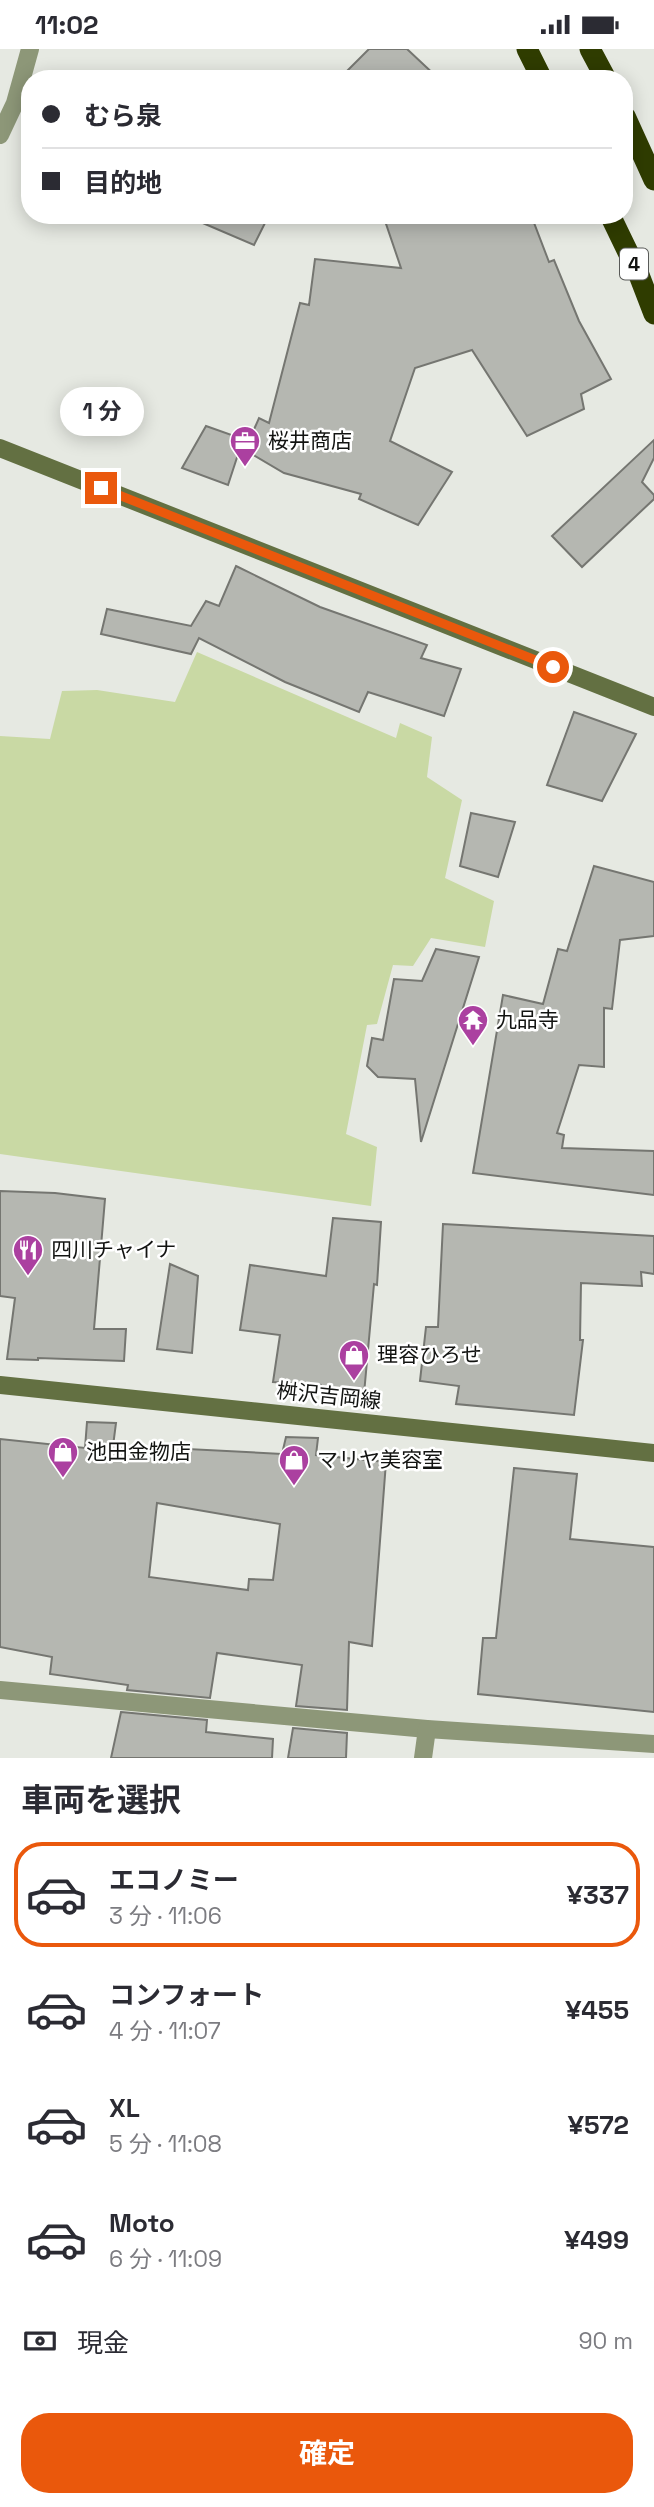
<!DOCTYPE html>
<html lang="ja">
<head>
<meta charset="utf-8">
<style>
	body { margin:0; font-family:"Space Grotesk","Noto Sans JP",sans-serif; background:#f2f2f3; color:#2b2b33; height:100vh; display:flex; flex-direction:column; font-size:26px; white-space:nowrap }
	* { box-sizing:border-box; margin:0 }
	p { font-size:23px; color:#7c7c81 }
	.icon { flex:none; width:38px; height:38px; fill:none; stroke:currentColor; stroke-width:2; stroke-linecap:round; stroke-linejoin:round }
	.map { position:relative; height:1709px; overflow:hidden }
	.drawer { display:flex; flex-direction:column; background:#fff; flex:1 }
	.drawer>* { flex:none }
	.banner { position:absolute; left:21px; top:21px; width:612px; height:154px; border-radius:28px; box-shadow:0 4px 18px #0003; display:grid; align-content:center; height:154px; padding:0 21px; background:#fff }
	.end { position:absolute; width:32px; height:32px; margin:-16px; border:9px solid #ea580c; background:#fff; box-shadow:0 0 0 4px #fff }
	.from { border-radius:50% }
	.bubble { position:absolute; height:49px; border-radius:24px; background:#fff; box-shadow:0 4px 18px #0003; font-size:23px; font-weight:700; line-height:49px; text-align:center }
	.banner b { display:flex; align-items:center; gap:24px; height:66px; font-size:26px }
	.banner b+b { border-top:2px solid #e1e1e2 }
	.banner i { width:18px; height:18px; background:#2b2b33 }
	ul { padding:0; list-style:none }
	li { display:flex; align-items:center; gap:21px; height:105px; margin:0 14px 10px; padding:0 7px; border:4px solid transparent; border-radius:28px }
	li div { flex:1 }
	li b { display:block; font-size:26px }
	li em { font-style:normal; font-weight:700 }
	li.on { border-color:#ea580c }
	li>.icon { width:63px; height:63px; stroke-width:1.5 }
	h2 { padding:0 21px; font-size:32px; line-height:84px }
	.pay { display:flex; align-items:center; gap:18px; height:77px; padding:0 21px; font-size:26px }
	.pay p { margin-inline-start:auto }
	.button { display:flex; gap:14px; margin-top:auto; padding:14px 21px }
	.button a { flex:1; height:80px; border-radius:28px; background:#ea580c; color:#fff; font-size:28px; font-weight:700; line-height:80px; text-align:center }
	.status { display:flex; justify-content:space-between; align-items:center; height:49px; padding:0 35px; background:#fff; direction:ltr }
	.status svg { height:19px; fill:currentColor }
	.map>svg:first-child { display:block }
	.green { fill:#c9d9a4 }
	.building { fill:#b5b7b1; stroke:#757671; stroke-width:2; fill-rule:evenodd }
	.lines { fill:none; stroke-linecap:round; stroke-linejoin:round }
	.street { stroke:#8d9778; stroke-width:18 }
	.secondary { stroke:#637042; stroke-width:18 }
	.highway { stroke:#2f3c00; stroke-width:21 }
	.route { stroke:#ea580c; stroke-width:9 }
	.labels { text-anchor:middle; stroke-width:5; stroke-linejoin:round; paint-order:stroke }
	.shield { fill:#fff; stroke:#595a58; stroke-width:2 }
	.shield-label { font-size:19px; font-weight:bold; fill:#121311 }
	.poi-label { font-size:21px; fill:#121311; stroke:#fff; text-anchor:start }
	.street-label { font-size:21px; fill:#121311; stroke:#fff }
</style>
</head>
<body>
<div class="status"><b>11:02</b><svg viewBox="0 0 49 12"><path d="M0 12V9h3v3zM5 12V6h3v6zM10 12V3h3v9zM15 12V0h3v12zM26 1h20v11H26zM47 4h2v5h-2z"/></svg></div>
<div class="map">
<svg width="654" height="1709" viewBox="0 0 654 1709">
	<rect width="100%" height="100%" fill="#e6e9e2"/>
	<path class="green" d="M197,603L396,689L400,674L432,688L427,728L462,751L445,829L494,852L485,898L431,889L413,917L393,916L377,975L367,976L346,1085L377,1098L371,1157L0,1105V687L50,690L62,642L97,641L175,653Z"/>
	<g class="building">
		<path d="M369,0H407L439,30H339Z"/>
		<path d="M184,166H269L254,196Z"/>
		<path d="M383,166H531L549,213L554,211L579,272L611,330L581,345L584,360L527,387L472,301L415,319L390,392L452,423L418,476L359,450L361,445L284,424L245,401L259,369L269,374L300,254L309,256L315,210L401,219Z"/>
		<path d="M206,377L243,390L228,436L182,419Z"/>
		<path d="M654,391V409L642,433L654,446V450L582,518L552,487Z"/>
		<path d="M236,517L320,558L427,596L421,609L461,620L444,667L368,643L359,663L285,633L199,589L191,605L101,585L107,560L191,577L206,552L219,557Z"/>
		<path d="M574,663L636,685L602,752L547,736Z"/>
		<path d="M471,764L515,773L498,828L460,817Z"/>
		<path d="M594,817L654,833V887L620,891L612,960L604,959V1018L579,1016L557,1084L564,1086L562,1099L654,1102V1146L473,1124L503,946L543,955L558,900L567,902Z"/>
		<path d="M436,900L479,908L421,1093L415,1030L378,1028L367,1017L372,989L383,991L394,930L422,932Z"/>
		<path d="M0,1142L55,1144L105,1150L94,1280H126L124,1312L38,1309V1311L7,1310L15,1249L0,1247Z"/>
		<path d="M333,1169L381,1173L377,1236L374,1235L364,1345L321,1340V1336L273,1333L280,1286L240,1281L250,1216L326,1227Z"/>
		<path d="M443,1175L654,1187V1225L641,1223L642,1237L581,1234L580,1291H583L574,1366L456,1355L459,1337L420,1332L426,1278H438Z"/>
		<path d="M170,1215L198,1227L192,1304L157,1300Z"/>
		<path d="M87,1373L116,1374L113,1397L188,1403V1400L282,1405L286,1388L318,1389L316,1406L386,1413L372,1597L349,1593L347,1661L296,1657L302,1616L217,1604L210,1649L127,1641L128,1636L50,1625L52,1608L0,1598V1390L85,1399ZM157,1454L280,1475L273,1531L249,1530L248,1541L149,1528Z"/>
		<path d="M514,1419L577,1425L570,1490L654,1498V1663L478,1645L483,1589H496Z"/>
		<path d="M121,1663L207,1671L206,1683L273,1690L272,1709H111Z"/>
		<path d="M293,1679L347,1684L346,1709H288Z"/>
	</g>
	<g class="lines">
		<g class="street">
			<path d="M0,86L15,54L30,0"/>
			<path d="M0,1641L427,1680L654,1695"/>
			<path d="M423,1709L427,1680"/>
		</g>
		<g class="secondary">
			<path d="M0,399L654,658"/>
			<path d="M0,1336L654,1404"/>
		</g>
		<g class="highway">
			<path d="M527,0L542,30"/>
			<path d="M590,0L606,30"/>
			<path d="M625,67L654,131"/>
			<path d="M610,166L639,226L654,265"/>
		</g>
	</g>
	<g class="lines">
		<path class="route" d="M101,439L553,618"/>
	</g>
	<defs>
		<g id="office-pin" transform="scale(1.575)"><path d="M0 17L-7.5 6A9.5 9.5 0 1 1 7.5 6Z" fill="#ab40a0" stroke="#fff"/><path d="M-6-3h4V-5.5h4V-3h4V5H-6ZM-1-4.5V-3h2v-1.5ZM-6 0V1H6V0Z" fill="#fff"/></g>
		<g id="temple-pin" transform="scale(1.575)"><path d="M0 17L-7.5 6A9.5 9.5 0 1 1 7.5 6Z" fill="#ab40a0" stroke="#fff"/><path d="M0-6L5-2H3V0L6.5 2.5H4V6H1.5V3h-3V6H-4V2.5H-6.5L-3 0V-2H-5Z" fill="#fff"/></g>
		<g id="restaurant-pin" transform="scale(1.575)"><path d="M0 17L-7.5 6A9.5 9.5 0 1 1 7.5 6Z" fill="#ab40a0" stroke="#fff"/><path d="M-5-6h1v4h1v-4h1v4h1v-4h1v5L-1.5 .5V6h-2V.5L-5-1ZM5-6V6H3V1.5H1.5Q1.5-4 5-6Z" fill="#fff"/></g>
		<g id="shop-pin" transform="scale(1.575)"><path d="M0 17L-7.5 6A9.5 9.5 0 1 1 7.5 6Z" fill="#ab40a0" stroke="#fff"/><path d="M-5-2.5h2.3a2.7 3.5 0 0 1 5.4 0H5L5.5 6h-11ZM-1.5-2.5h3a1.5 2.3 0 0 0-3 0Z" fill="#fff"/></g>
	</defs>
	<g fill-rule="evenodd">
		<use href="#office-pin" x="245" y="392"/>
		<use href="#temple-pin" x="473" y="971"/>
		<use href="#restaurant-pin" x="28" y="1201"/>
		<use href="#shop-pin" x="354" y="1306"/>
		<use href="#shop-pin" x="63" y="1403"/>
		<use href="#shop-pin" x="294" y="1411"/>
	</g>
	<g class="labels">
		<rect class="shield" x="620" y="199.5" width="28" height="31" rx="5"/>
		<g class="shield-label">
			<text x="634" y="222">4</text>
		</g>
		<g class="poi-label">
			<text x="268" y="399">桜井商店</text>
			<text x="496" y="978">九品寺</text>
			<text x="51" y="1208">四川チャイナ</text>
			<text x="377" y="1313">理容ひろせ</text>
			<text x="86" y="1410">池田金物店</text>
			<text x="317" y="1418">マリヤ美容室</text>
		</g>
		<g class="street-label">
			<text transform="translate(329 1347) rotate(6)" y="7">桝沢吉岡線</text>
		</g>
	</g>
</svg>
<i class="end from" style="left:553px;top:618px"></i>
<i class="end" style="left:101px;top:439px"></i>
<div class="bubble" style="left:60px;top:338px;width:84px">1 分</div>
<div class="banner">
<b><i class="from"></i>むら泉</b>
<b><i></i>目的地</b>
</div>
</div>
<section class="drawer">
<h2>車両を選択</h2>
<ul>
<li class="on"><svg class="icon" aria-label="car" viewBox="0 0 24 24"><path d="M5 17H2v-5l4-1 3-4h7l3 4 3 1v5h-3M9 17h6M6 11h13"/><circle cx="7" cy="17" r="2"/><circle cx="17" cy="17" r="2"/></svg><div><b>エコノミー</b><p>3 分 · 11:06</p></div><em>¥337</em></li>
<li><svg class="icon" aria-label="car" viewBox="0 0 24 24"><path d="M5 17H2v-5l4-1 3-4h7l3 4 3 1v5h-3M9 17h6M6 11h13"/><circle cx="7" cy="17" r="2"/><circle cx="17" cy="17" r="2"/></svg><div><b>コンフォート</b><p>4 分 · 11:07</p></div><em>¥455</em></li>
<li><svg class="icon" aria-label="car" viewBox="0 0 24 24"><path d="M5 17H2v-5l4-1 3-4h7l3 4 3 1v5h-3M9 17h6M6 11h13"/><circle cx="7" cy="17" r="2"/><circle cx="17" cy="17" r="2"/></svg><div><b>XL</b><p>5 分 · 11:08</p></div><em>¥572</em></li>
<li><svg class="icon" aria-label="car" viewBox="0 0 24 24"><path d="M5 17H2v-5l4-1 3-4h7l3 4 3 1v5h-3M9 17h6M6 11h13"/><circle cx="7" cy="17" r="2"/><circle cx="17" cy="17" r="2"/></svg><div><b>Moto</b><p>6 分 · 11:09</p></div><em>¥499</em></li>
</ul>
<div class="pay"><svg class="icon" aria-label="cash" viewBox="0 0 24 24"><path d="M3 7h18v10H3z"/><circle cx="12" cy="12" r="2"/></svg>現金<p>90 m</p></div>
<div class="button"><a>確定</a></div>
</section>
</body>
</html>
